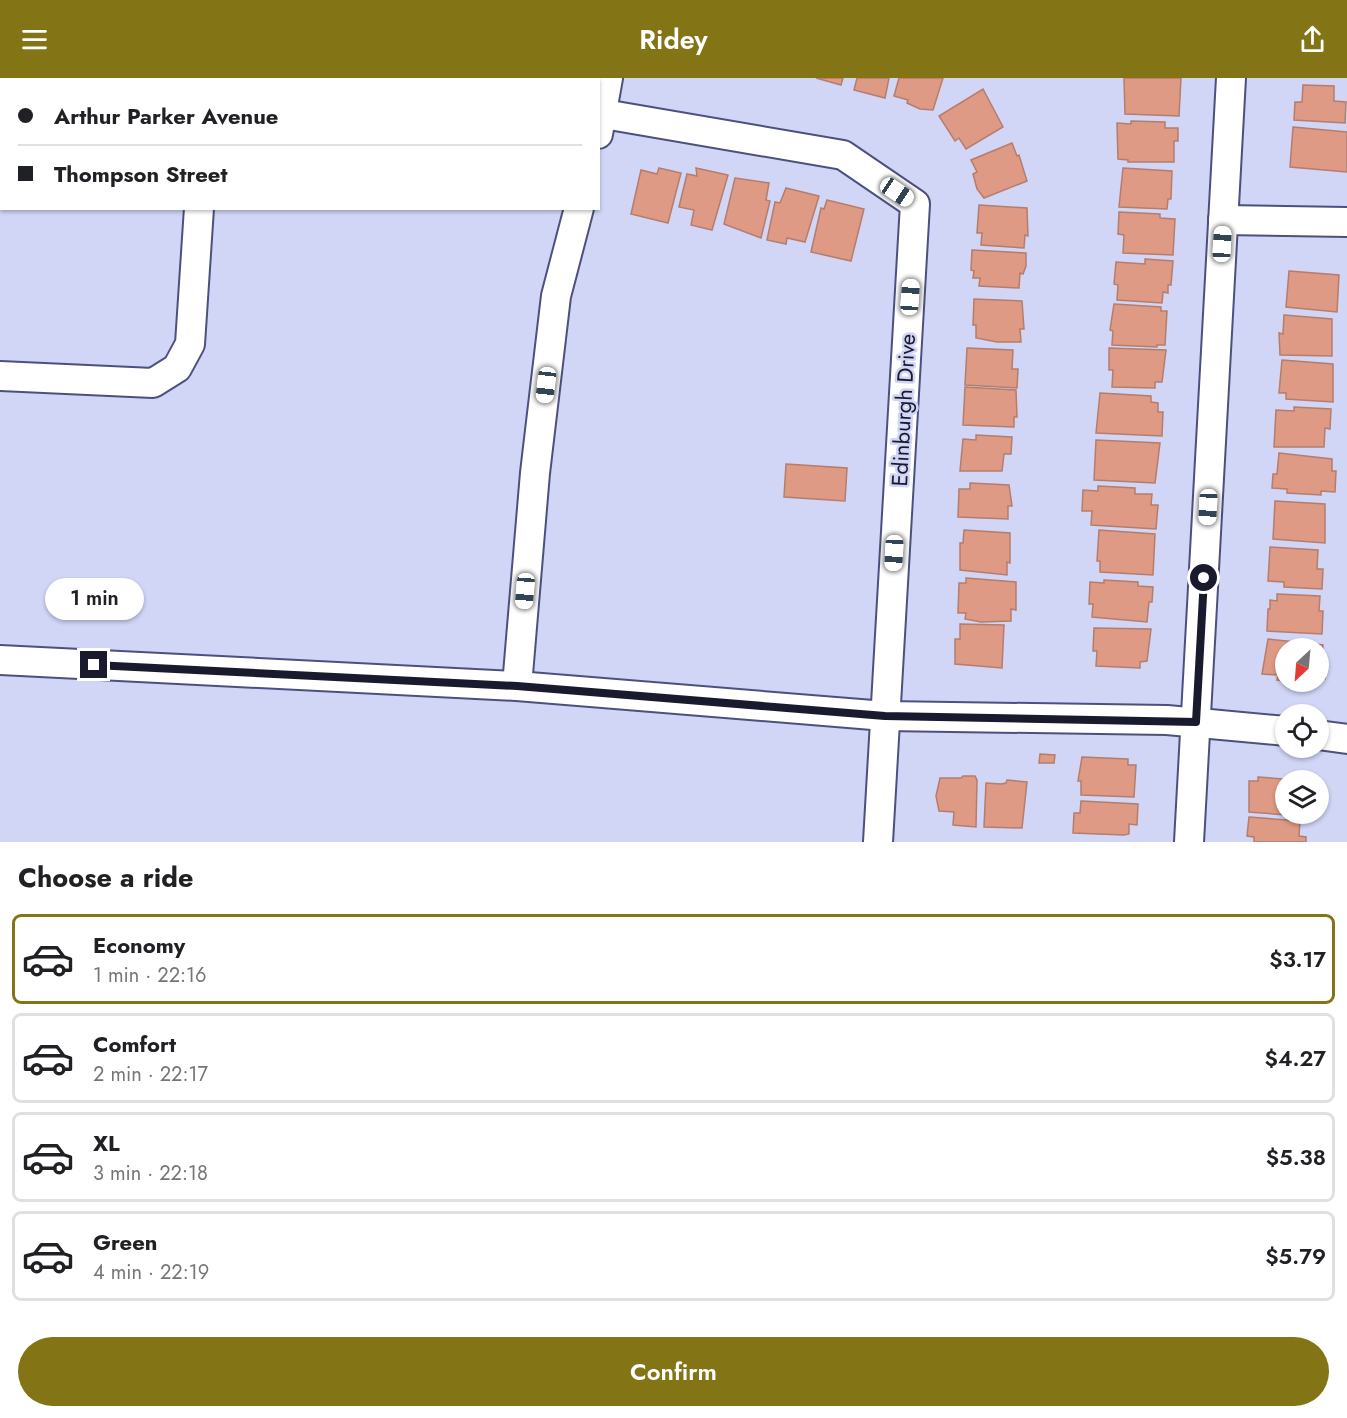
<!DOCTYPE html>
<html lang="en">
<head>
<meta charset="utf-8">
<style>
	body { margin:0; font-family:Jost,sans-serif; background:#f6f6f6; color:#202124; height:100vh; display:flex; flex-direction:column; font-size:22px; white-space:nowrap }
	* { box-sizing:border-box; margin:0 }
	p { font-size:20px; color:#757577 }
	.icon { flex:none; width:33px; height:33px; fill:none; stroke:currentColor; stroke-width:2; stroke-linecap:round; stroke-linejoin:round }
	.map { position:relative; height:764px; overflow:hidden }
	.drawer { display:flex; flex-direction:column; background:#fff; flex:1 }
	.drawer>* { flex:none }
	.banner { position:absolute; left:0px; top:0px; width:600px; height:132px; box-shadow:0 2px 4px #0004; display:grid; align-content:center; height:132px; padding:0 18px; background:#fff }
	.needle { width:39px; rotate:206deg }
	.fabs { position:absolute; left:1275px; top:560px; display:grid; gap:12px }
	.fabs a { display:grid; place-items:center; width:54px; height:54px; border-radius:50%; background:#fff; box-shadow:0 2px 4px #0004; font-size:30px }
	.end { position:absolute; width:27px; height:27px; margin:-14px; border:8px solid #191a2e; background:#fff; box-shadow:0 0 0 3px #fff }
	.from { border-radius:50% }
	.bubble { position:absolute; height:42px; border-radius:21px; background:#fff; box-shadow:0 2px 4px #0004; font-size:20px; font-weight:600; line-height:42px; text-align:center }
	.car { position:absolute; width:18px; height:36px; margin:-18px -9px; border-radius:8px; box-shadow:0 0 4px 2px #0007; background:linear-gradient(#fff 24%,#345 0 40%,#fff 0 76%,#345 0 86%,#fff 0) }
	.banner b { display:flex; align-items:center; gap:21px; height:57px; font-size:22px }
	.banner b+b { border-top:2px solid #e0e0e0 }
	.banner i { width:15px; height:15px; background:#202124 }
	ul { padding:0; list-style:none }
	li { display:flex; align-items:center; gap:18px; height:90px; margin:0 12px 9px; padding:0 6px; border:3px solid #e0e0e0; border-radius:9px }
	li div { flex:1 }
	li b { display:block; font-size:22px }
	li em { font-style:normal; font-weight:600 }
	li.active { border-color:#837416 }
	li>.icon { width:54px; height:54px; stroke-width:1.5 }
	h2 { padding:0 18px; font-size:27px; line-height:72px }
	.action { display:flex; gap:12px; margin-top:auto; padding:12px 18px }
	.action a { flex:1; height:69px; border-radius:36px; background:#837416; color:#fff; font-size:24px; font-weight:600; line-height:69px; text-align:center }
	header { display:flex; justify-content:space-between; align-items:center; height:78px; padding:0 18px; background:#837416; color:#fff; font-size:27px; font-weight:600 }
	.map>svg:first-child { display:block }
	.building { fill:#de9a84; stroke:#b57d6b; stroke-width:1.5 }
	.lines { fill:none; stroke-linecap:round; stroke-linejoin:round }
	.minor-casing { stroke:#4c507e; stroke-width:32 }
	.minor { stroke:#fff; stroke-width:28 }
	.route { stroke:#191a2e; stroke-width:8 }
	.labels { text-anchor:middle; stroke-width:5; stroke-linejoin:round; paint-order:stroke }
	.street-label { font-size:22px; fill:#191a2e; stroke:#d1d5f6 }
</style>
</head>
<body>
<header><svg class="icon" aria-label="menu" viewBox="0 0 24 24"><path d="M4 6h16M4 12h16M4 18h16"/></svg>Ridey<svg class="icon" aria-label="share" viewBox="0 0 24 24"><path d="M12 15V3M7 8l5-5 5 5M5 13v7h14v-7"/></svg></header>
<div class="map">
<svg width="1347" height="764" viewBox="0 0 1347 764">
	<rect width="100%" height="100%" fill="#d1d5f6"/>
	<g class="building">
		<path d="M816,0H843L841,7Z"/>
		<path d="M857,0H889L885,20L854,12Z"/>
		<path d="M899,0H943L933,32L920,31L907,25L908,22L894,18Z"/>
		<path d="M1124,0H1181L1179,38L1125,36Z"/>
		<path d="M1303,7L1334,8V23L1346,24L1345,45L1294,42L1295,24H1302Z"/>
		<path d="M983,11L1003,49L966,71L959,60L955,63L939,38Z"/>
		<path d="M1131,43L1165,44V50H1178V63H1174V84H1128V82L1118,81L1117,45L1131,46Z"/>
		<path d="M1293,49L1347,54V94L1290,89Z"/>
		<path d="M1012,65L1017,78L1019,77L1027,103L984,120L977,111L973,96L977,94L971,82Z"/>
		<path d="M659,90L681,95L668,145L631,136L641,92L657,96Z"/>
		<path d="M696,90L728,97L712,152L691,147L694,132L679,129L687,96L697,98Z"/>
		<path d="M1123,90L1172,93L1171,121H1168L1167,131L1119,129Z"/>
		<path d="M735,100L769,105L766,122L770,123L761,160L724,146Z"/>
		<path d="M786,110L819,118L805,164L787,160L786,166L767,162L775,124L780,125Z"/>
		<path d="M827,122L864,131L851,183L811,174L821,130L824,131Z"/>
		<path d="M979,127L1027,130L1028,158L1025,157L1024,170L981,167L982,155H977Z"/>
		<path d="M1119,134L1160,136V140L1175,141L1173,177L1123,175L1124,157L1118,156Z"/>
		<path d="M972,172L1026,175V188L1023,196L1020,195L1019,210L979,208L980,200H973L974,193L971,192Z"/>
		<path d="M1145,181L1173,183L1171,207H1168V215L1163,214L1162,225L1117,222L1118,207L1114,206L1116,184L1145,186Z"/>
		<path d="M1289,193L1339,197L1337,234L1286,229Z"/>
		<path d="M974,221L1022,223L1024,251H1020L1021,264H997L976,260V247H973Z"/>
		<path d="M1114,226L1161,229V233H1167L1165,267H1157V269L1112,267L1113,253L1110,252Z"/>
		<path d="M1284,237L1332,241V278L1280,277L1279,255L1283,256Z"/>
		<path d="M967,270L1013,272L1012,291H1018L1017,310L965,307Z"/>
		<path d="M1109,270L1166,272L1162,304H1155V310L1112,309L1113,292H1109Z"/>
		<path d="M1282,282L1333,286V324L1286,321V315H1279Z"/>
		<path d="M965,309L1016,312L1017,339H1014V349L963,347Z"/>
		<path d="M1100,315L1151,318V324L1158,325V334H1163L1162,358L1096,355Z"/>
		<path d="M1294,329L1331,331L1330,351L1325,350L1324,369H1274L1276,332L1294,333Z"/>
		<path d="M976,357L1012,359L1011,376H1004L1002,393H960L963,361L976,362Z"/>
		<path d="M1096,362L1160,365L1155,405L1094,402Z"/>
		<path d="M1279,375L1332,381V393H1336L1335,414L1321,413V417L1287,415V411L1272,410L1273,396H1277Z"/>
		<path d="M786,386L847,390L845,423L784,419Z"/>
		<path d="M970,405L1009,407L1012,428H1008V441L958,439L959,411H970Z"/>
		<path d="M1098,408L1135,410V416H1152L1151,427H1158L1156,451L1091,447L1092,433H1082L1083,412L1098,413Z"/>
		<path d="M1275,423L1325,426V465L1273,461Z"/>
		<path d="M964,452L1010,455V485L1007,484V497L960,492V465H963Z"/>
		<path d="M1099,452L1155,456L1153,497L1100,494V483H1097Z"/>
		<path d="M1270,469L1318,472L1317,491H1323L1322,511L1284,509V504L1268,503Z"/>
		<path d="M966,500L1016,504V532L1011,531V543L981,544L965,541L966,535H958L959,505H966Z"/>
		<path d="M1104,502L1138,504V508L1153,509L1152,524H1149L1147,544L1092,539L1093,526H1089L1090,504L1104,505Z"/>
		<path d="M1277,516L1320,518L1319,533H1323L1322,556L1267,553L1268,531H1270V522L1277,523Z"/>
		<path d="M960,546L1004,547L1002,590L955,586V561H960Z"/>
		<path d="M1094,550L1151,551L1147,583L1140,584V590L1096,588L1097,573H1093Z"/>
		<path d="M1268,561L1323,567L1322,579H1326L1325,601H1318V570H1286V603L1277,602L1278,597L1262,596Z"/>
		<path d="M1040,676L1055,677L1054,685H1039Z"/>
		<path d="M1082,679L1128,681V687H1136L1134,719L1081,717V703H1078Z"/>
		<path d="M963,698H975L977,702L976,749L953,747L954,734L939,733L936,718L940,700H961Z"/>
		<path d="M1258,699L1297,702H1286V735H1300L1299,738L1249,734V703H1258Z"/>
		<path d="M1007,702L1027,704L1022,750L984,749L986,705L1001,706L1006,705Z"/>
		<path d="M1081,723L1138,726L1137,747L1129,746V756L1124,757L1073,755L1074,735H1080Z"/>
		<path d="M1249,739L1300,743L1299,758L1306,759V764H1254V759L1247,758Z"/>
	</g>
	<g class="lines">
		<g class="minor-casing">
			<g id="minor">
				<path d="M273,0L293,2"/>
				<path d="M208,2V0"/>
				<path d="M598,35L843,77L915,126L878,764"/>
				<path d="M598,56L608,0"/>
				<path d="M1223,142L1347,144"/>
				<path d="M0,298L153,305L177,290L190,266L199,130"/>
				<path d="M0,582L517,608L885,638L1167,642L1286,653"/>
				<path d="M517,608L535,395L556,218L579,130"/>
				<path d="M1318,657L1347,661"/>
				<path d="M1189,764L1231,0"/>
			</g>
		</g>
		<use href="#minor" class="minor"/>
	</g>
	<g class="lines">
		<path class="route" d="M94,587L517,608L885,638L1196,644L1204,500"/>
	</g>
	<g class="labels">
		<g class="street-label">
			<text transform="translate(903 332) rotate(-87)" y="8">Edinburgh Drive</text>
		</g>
	</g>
</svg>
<div class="fabs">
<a><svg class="needle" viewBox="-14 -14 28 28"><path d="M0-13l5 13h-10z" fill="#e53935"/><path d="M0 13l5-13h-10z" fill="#757577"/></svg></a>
<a><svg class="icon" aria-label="locate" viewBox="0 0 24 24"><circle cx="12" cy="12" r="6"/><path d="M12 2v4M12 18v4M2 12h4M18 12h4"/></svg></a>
<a><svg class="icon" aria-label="layers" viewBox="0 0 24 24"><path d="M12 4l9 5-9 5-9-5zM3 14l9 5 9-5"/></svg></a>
</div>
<i class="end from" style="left:1204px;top:500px"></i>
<i class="end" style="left:94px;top:587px"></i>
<div class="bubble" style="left:45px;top:500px;width:99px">1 min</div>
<i class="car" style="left:897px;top:114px;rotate:124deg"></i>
<i class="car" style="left:1222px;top:166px;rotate:3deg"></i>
<i class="car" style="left:910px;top:219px;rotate:4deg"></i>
<i class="car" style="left:546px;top:307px;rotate:187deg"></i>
<i class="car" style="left:1208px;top:429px;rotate:183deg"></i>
<i class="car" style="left:894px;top:475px;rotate:183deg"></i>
<i class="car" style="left:525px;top:513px;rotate:185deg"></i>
<div class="banner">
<b><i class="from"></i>Arthur Parker Avenue</b>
<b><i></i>Thompson Street</b>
</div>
</div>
<section class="drawer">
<h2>Choose a ride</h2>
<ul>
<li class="active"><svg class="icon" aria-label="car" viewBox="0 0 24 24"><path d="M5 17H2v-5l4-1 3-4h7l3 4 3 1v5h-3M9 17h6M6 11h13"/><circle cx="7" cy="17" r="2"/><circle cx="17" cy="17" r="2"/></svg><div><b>Economy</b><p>1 min · 22:16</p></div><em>$3.17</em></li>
<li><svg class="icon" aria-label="car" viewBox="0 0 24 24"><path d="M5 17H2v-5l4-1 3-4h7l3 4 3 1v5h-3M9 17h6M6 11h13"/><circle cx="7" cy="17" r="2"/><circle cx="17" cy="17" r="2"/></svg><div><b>Comfort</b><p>2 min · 22:17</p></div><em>$4.27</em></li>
<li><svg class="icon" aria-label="car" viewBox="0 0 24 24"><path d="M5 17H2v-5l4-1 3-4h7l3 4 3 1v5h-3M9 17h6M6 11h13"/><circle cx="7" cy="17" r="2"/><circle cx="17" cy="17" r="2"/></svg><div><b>XL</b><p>3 min · 22:18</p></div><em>$5.38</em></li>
<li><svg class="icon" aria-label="car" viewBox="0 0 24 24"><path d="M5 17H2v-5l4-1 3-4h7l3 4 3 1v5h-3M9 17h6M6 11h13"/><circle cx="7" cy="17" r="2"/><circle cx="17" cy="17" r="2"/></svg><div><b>Green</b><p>4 min · 22:19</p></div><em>$5.79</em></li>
</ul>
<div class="action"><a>Confirm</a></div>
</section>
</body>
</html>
